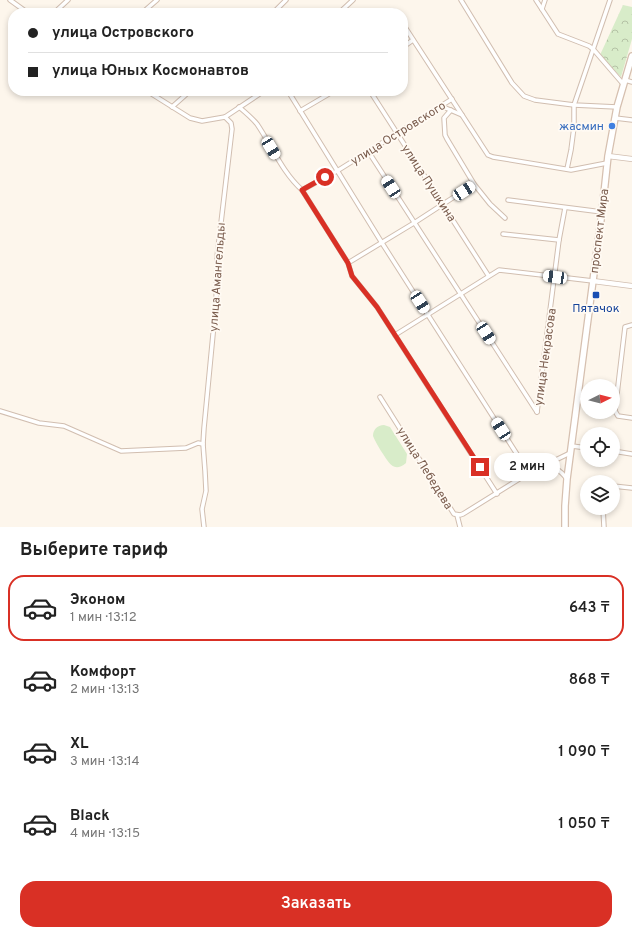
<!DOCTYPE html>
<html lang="ru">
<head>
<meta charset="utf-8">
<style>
	body { margin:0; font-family:Overpass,sans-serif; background:#f6f6f6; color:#222; height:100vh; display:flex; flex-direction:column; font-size:15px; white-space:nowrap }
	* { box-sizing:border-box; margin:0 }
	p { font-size:13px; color:#767676 }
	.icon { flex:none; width:22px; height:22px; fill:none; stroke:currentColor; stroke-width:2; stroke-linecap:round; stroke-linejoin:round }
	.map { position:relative; height:527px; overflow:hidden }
	.side { display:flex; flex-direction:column; background:#fff; flex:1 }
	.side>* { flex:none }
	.guide { position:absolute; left:8px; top:8px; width:400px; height:88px; border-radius:16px; box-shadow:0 2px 6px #0003; display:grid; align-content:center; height:88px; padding:0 20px; background:#fff }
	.needle { width:26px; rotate:84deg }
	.buttons { position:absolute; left:580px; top:379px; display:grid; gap:8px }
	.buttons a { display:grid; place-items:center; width:40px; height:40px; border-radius:50%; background:#fff; box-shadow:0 2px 6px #0003; font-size:20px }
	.end { position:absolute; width:18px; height:18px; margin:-9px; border:5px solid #d93025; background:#fff; box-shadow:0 0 0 2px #fff }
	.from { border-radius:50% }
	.bubble { position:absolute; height:28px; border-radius:14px; background:#fff; box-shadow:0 2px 6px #0003; font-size:13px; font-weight:600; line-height:28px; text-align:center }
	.car { position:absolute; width:12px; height:24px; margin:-12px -6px; border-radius:5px; box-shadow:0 0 3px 1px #0007; background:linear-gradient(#fff 24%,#345 0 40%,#fff 0 76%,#345 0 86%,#fff 0) }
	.guide b { display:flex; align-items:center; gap:14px; height:38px; font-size:15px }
	.guide b+b { border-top:1px solid #e0e0e0 }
	.guide i { width:10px; height:10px; background:#222 }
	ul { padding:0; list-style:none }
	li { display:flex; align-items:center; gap:12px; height:66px; margin:0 8px 6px; padding:0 12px; border:2px solid transparent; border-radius:16px }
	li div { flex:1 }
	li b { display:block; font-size:15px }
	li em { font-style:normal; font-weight:600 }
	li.current { border-color:#d93025 }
	li>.icon { width:36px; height:36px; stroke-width:1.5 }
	h2 { padding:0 20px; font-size:18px; line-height:48px }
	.action { display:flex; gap:8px; margin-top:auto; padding:8px 20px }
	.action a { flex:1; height:46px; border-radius:16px; background:#d93025; color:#fff; font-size:16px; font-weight:600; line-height:46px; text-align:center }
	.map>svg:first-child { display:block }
	.green { fill:#d8ecc9 }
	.forest { fill:url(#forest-crowns) }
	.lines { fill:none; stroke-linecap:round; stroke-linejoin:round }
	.minor-casing { stroke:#d1beb0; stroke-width:5.5 }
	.tertiary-casing { stroke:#d1beb0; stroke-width:6 }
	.secondary-casing { stroke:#d6c0b0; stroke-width:8 }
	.minor { stroke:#fff; stroke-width:3.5 }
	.tertiary { stroke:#fff; stroke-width:4.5 }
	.secondary { stroke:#fff; stroke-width:5.5 }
	.route { stroke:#d93025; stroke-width:5 }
	.shop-dot { fill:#3f7fe0; stroke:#fffaf3; stroke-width:1.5 }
	.transit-dot { fill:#1a4fb4; stroke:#fffaf3; stroke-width:1.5 }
	.labels { text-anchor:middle; stroke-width:3.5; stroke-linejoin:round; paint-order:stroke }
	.shop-label { font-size:12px; fill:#366cbe; stroke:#fffaf3; text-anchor:end }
	.street-label { font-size:12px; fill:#7a5c4d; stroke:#fffaf3 }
	.transit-label { font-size:12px; fill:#164399; stroke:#fffaf3 }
</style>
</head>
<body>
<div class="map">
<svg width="632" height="527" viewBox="0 0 632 527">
	<defs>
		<pattern id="forest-crowns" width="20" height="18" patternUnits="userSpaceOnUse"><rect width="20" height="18" fill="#d8ecc9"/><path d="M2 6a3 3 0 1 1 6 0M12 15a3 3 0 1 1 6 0" fill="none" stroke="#b4c2a5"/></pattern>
	</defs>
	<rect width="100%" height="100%" fill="#fdf6ec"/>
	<path class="green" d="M384,425L390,427L407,454L406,463C393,474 388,461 381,451C378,446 375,441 373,436C373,430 377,425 384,425Z"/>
	<path class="forest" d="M623,5L632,7V39L621,77L600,55Z"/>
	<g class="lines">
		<g class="minor-casing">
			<g id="minor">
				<path d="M10,0L28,13"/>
				<path d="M461,0L512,83L524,96L535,100L574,105L617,107"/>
				<path d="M536,0L558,34L589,46L593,49L624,85"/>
				<path d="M542,9L545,0"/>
				<path d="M54,13L68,0"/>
				<path d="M142,13L157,0"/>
				<path d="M273,13L286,0"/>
				<path d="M339,13L353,0"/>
				<path d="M390,13L394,11L396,13"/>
				<path d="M403,24L488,155L493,157L571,170L607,163"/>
				<path d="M403,47L413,40"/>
				<path d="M625,80L632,82"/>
				<path d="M147,91L190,118L202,121L225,117L231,123L232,129L217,257L216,303L204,428L203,444L205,471L206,491L202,509L204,527"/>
				<path d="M288,91L382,243L529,473"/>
				<path d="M370,91L488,275"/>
				<path d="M441,106L462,115"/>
				<path d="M172,107L190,91"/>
				<path d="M239,107C245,112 252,118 257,124C272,146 282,172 302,190L348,263L352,276L377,307L497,494"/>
				<path d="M451,110L444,118L445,135L447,139L474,184L490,204L505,218"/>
				<path d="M300,111L334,91"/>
				<path d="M225,117L264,91"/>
				<path d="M615,118L632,120"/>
				<path d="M368,151L537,412"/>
				<path d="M567,169L571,150L574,127V105L610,0"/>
				<path d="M302,190L337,171L452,99"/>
				<path d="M508,200L602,212"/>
				<path d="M503,234L559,240"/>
				<path d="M348,263L414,223L474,184"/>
				<path d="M632,325L625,327L615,411L618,416L632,418"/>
				<path d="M395,335L499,270L593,281"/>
				<path d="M380,397L454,514L460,515L463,514L529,473L570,453"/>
				<path d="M0,411L39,423L64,426L121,451L186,448L198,443L203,444"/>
				<path d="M537,412L559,240L565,208"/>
				<path d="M572,446L587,448"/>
				<path d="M613,451L632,454"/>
				<path d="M543,467C555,466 560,470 567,479"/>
				<path d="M613,486L632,488"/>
				<path d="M603,508L604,527"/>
				<path d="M457,515L460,527"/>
			</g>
		</g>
		<g class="tertiary-casing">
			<g id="tertiary">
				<path d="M608,156L632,159"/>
				<path d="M593,281L632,286"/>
			</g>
		</g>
		<g class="secondary-casing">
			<path id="secondary" d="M565,527V506L567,479L602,212L608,156L617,107L632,56"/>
		</g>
		<use href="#minor" class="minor"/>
		<use href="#tertiary" class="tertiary"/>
		<use href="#secondary" class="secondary"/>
	</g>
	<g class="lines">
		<path class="route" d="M325,177L302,190L348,263L352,276L377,307L480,467"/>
	</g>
	<circle class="shop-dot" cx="612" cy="126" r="4"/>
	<rect class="transit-dot" x="592" y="291" width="8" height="8" rx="2"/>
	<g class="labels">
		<g class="shop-label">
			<text x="604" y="130">жасмин</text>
		</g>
		<g class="street-label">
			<text transform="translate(398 133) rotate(-32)" y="4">улица Островского</text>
			<text transform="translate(429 183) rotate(57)" y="4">улица Пушкина</text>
			<text transform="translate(599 231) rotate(-83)" y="4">проспект Мира</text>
			<text transform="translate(217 277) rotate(-86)" y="4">улица Амангельды</text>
			<text transform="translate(545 357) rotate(-82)" y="4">улица Некрасова</text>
			<text transform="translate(425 468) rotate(58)" y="4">улица Лебедева</text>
		</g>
		<g class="transit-label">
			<text x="596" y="312">Пятачок</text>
		</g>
	</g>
</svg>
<div class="buttons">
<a><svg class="needle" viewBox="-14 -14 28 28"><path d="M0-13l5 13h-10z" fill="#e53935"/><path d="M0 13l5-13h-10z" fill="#767676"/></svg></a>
<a><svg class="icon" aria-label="locate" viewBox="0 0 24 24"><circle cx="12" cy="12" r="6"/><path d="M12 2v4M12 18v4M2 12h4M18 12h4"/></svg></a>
<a><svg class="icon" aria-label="layers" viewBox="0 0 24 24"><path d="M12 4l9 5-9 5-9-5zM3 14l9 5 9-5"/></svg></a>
</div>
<i class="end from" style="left:325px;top:177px"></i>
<i class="end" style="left:480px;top:467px"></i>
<div class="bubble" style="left:494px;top:453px;width:66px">2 мин</div>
<i class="car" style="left:271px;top:148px;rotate:149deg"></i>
<i class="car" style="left:391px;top:187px;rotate:327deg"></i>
<i class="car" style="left:464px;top:191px;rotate:57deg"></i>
<i class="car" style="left:555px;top:277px;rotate:278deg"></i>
<i class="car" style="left:420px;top:302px;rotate:147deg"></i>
<i class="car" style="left:486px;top:333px;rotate:147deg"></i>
<i class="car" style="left:501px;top:429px;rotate:327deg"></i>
<div class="guide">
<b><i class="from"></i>улица Островского</b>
<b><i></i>улица Юных Космонавтов</b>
</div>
</div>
<section class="side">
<h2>Выберите тариф</h2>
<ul>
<li class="current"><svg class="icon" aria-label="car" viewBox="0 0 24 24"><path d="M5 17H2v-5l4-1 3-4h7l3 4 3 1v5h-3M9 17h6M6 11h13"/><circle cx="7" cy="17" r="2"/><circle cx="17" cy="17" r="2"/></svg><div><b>Эконом</b><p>1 мин · 13:12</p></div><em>643 ₸</em></li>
<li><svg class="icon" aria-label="car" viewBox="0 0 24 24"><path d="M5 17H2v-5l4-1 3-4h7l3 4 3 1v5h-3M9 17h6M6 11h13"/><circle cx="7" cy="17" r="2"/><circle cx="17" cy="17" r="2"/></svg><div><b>Комфорт</b><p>2 мин · 13:13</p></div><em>868 ₸</em></li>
<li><svg class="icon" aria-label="car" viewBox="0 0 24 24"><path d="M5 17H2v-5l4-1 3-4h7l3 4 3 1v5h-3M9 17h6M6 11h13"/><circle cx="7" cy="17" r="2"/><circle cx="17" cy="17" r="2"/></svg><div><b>XL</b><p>3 мин · 13:14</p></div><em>1 090 ₸</em></li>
<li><svg class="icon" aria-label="car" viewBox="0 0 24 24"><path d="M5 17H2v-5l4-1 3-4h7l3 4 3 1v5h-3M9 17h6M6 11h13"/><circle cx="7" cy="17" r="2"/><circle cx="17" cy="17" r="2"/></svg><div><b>Black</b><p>4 мин · 13:15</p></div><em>1 050 ₸</em></li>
</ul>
<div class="action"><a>Заказать</a></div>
</section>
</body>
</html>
